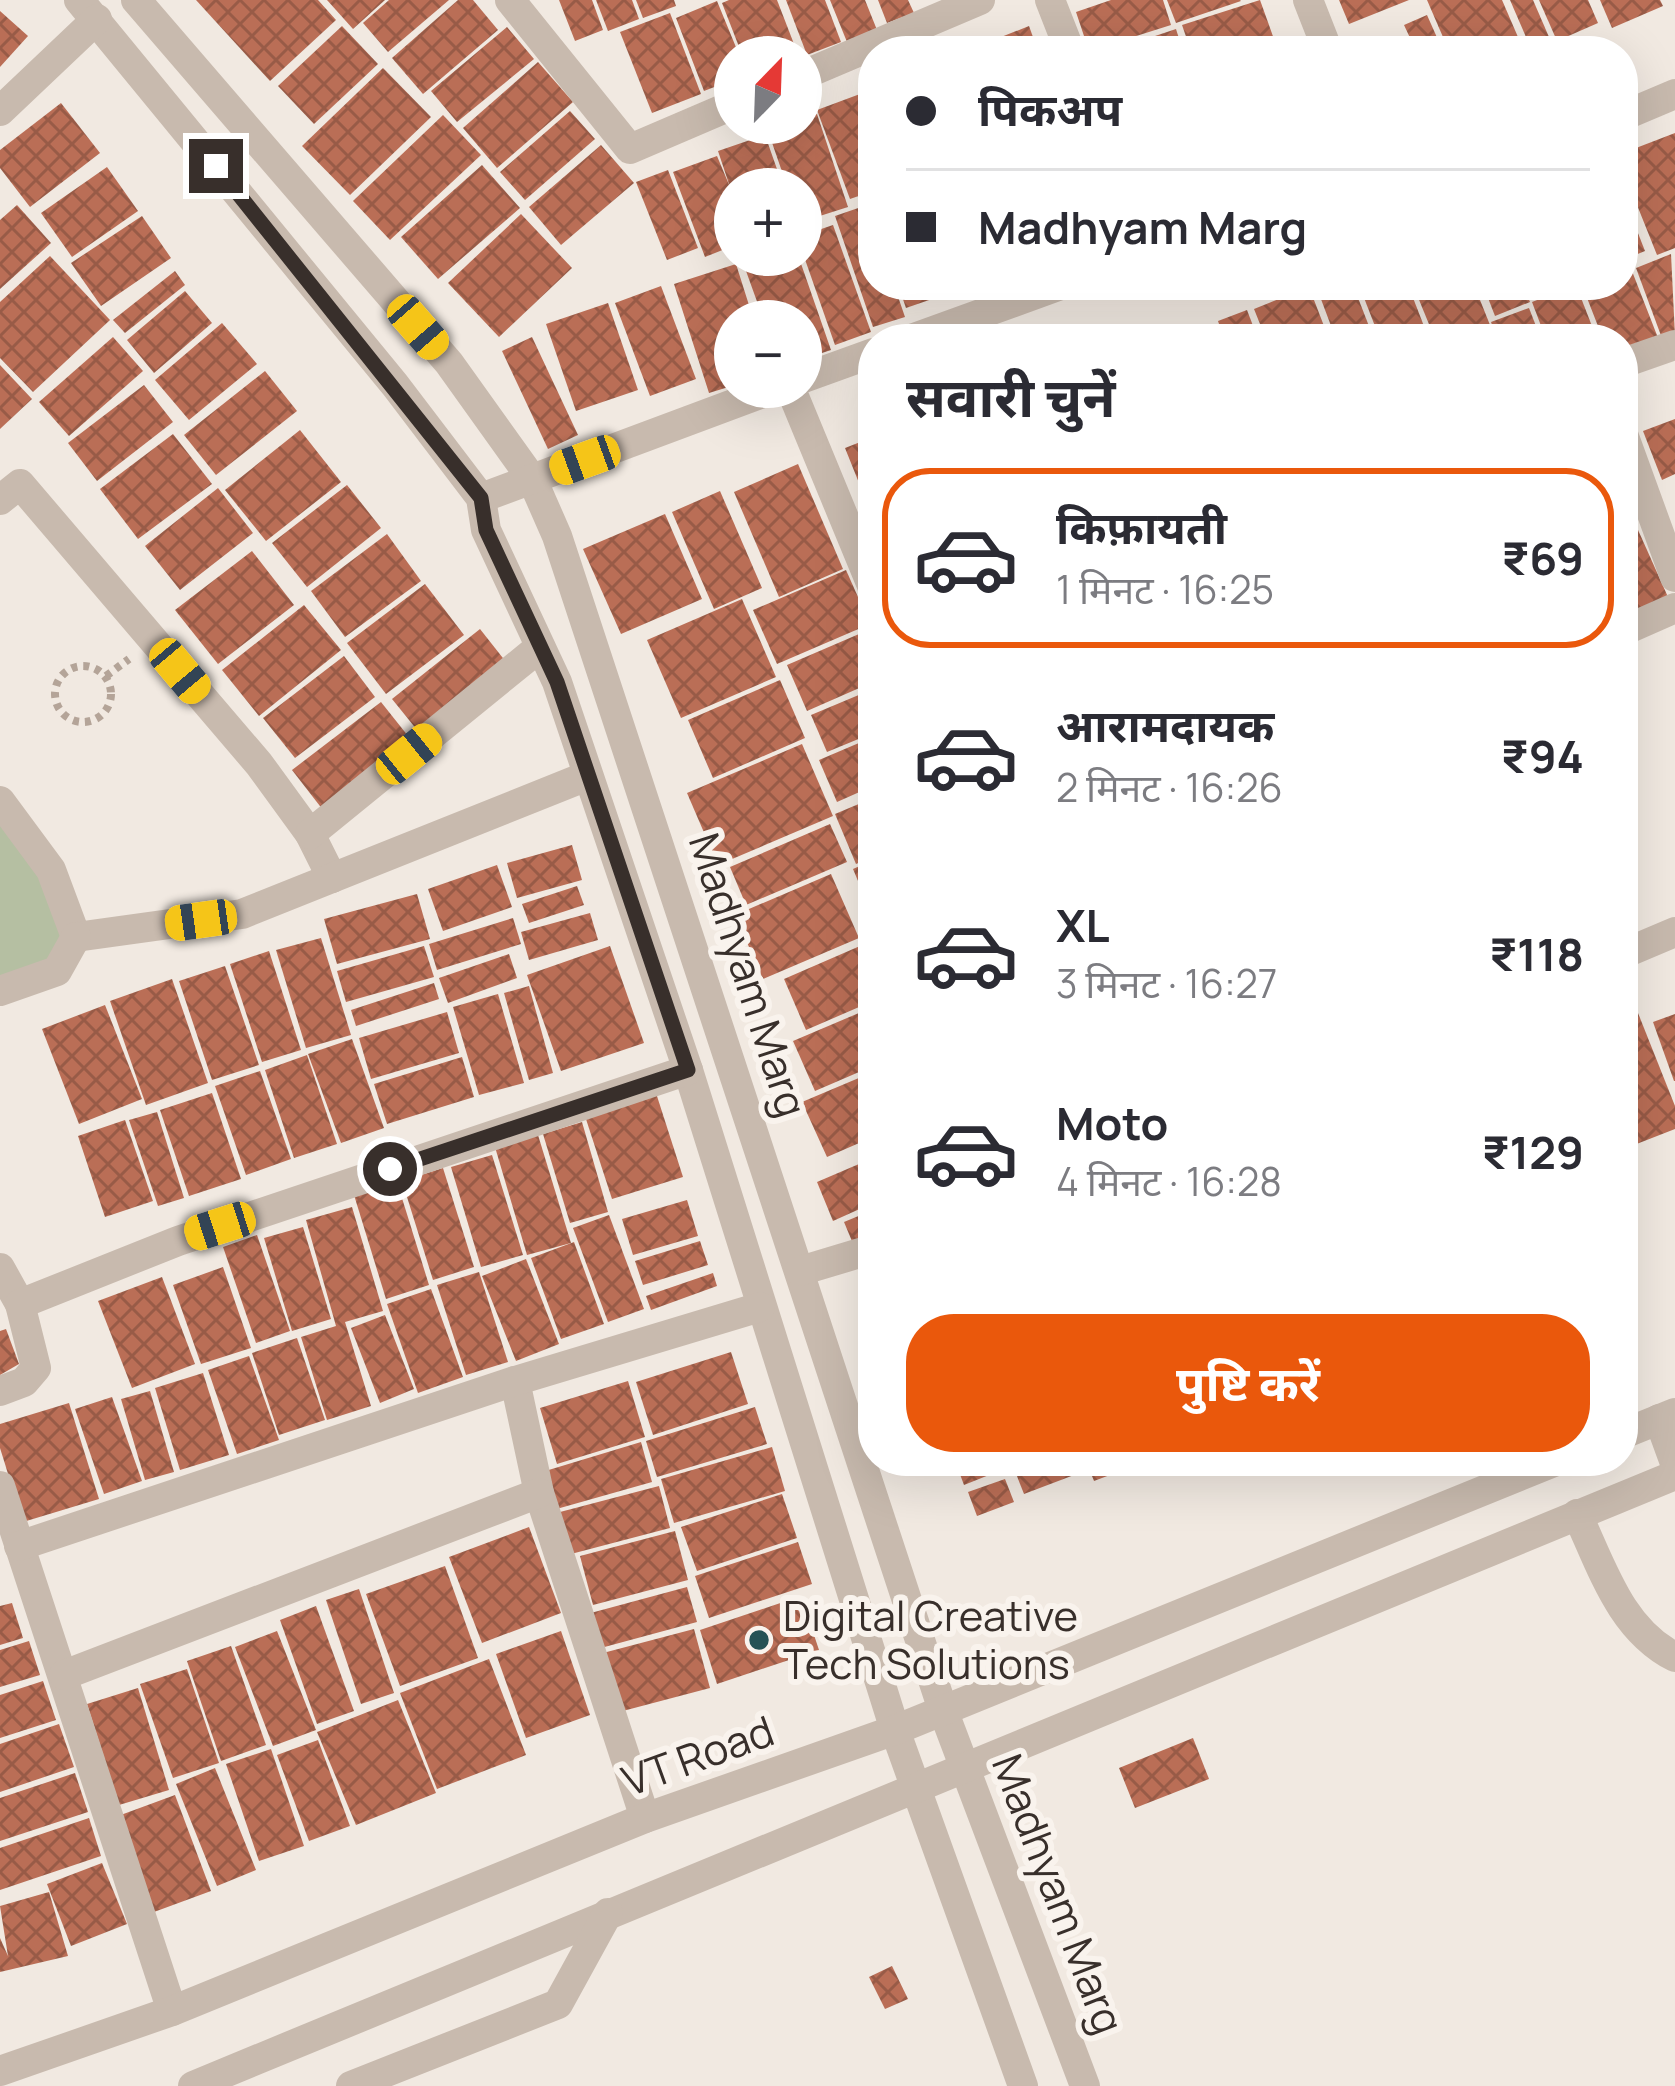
<!DOCTYPE html>
<html lang="hi">
<head>
<meta charset="utf-8">
<style>
	body { margin:0; font-family:Manrope,"Noto Sans Devanagari",sans-serif; background:#f2f2f3; color:#2b2b33; height:100vh; display:flex; flex-direction:column; font-size:45px; white-space:nowrap }
	* { box-sizing:border-box; margin:0 }
	p { font-size:39px; color:#7c7c81 }
	.icon { flex:none; width:66px; height:66px; fill:none; stroke:currentColor; stroke-width:2; stroke-linecap:round; stroke-linejoin:round }
	.map { position:relative; flex:1; overflow:hidden }
	.sheet { position:absolute; left:858px; top:324px; width:780px; height:1152px; display:flex; flex-direction:column; background:#fff; border-radius:48px; box-shadow:0 12px 48px #0002 }
	.sheet>* { flex:none }
	.top-card { position:absolute; left:858px; top:36px; width:780px; height:264px; border-radius:48px; box-shadow:0 12px 48px #0002; display:grid; align-content:center; height:264px; padding:0 48px; background:#fff }
	.needle { width:78px; rotate:23deg }
	.tools { position:absolute; left:714px; top:36px; display:grid; gap:24px }
	.tools a { display:grid; place-items:center; width:108px; height:108px; border-radius:50%; background:#fff; box-shadow:0 12px 48px #0002; font-size:60px }
	.end { position:absolute; width:54px; height:54px; margin:-27px; border:15px solid #382f2b; background:#fff; box-shadow:0 0 0 6px #fff }
	.from { border-radius:50% }
	.car { position:absolute; width:36px; height:72px; margin:-36px -18px; border-radius:15px; box-shadow:0 0 9px 3px #0007; background:linear-gradient(#f5c518 24%,#345 0 40%,#f5c518 0 76%,#345 0 86%,#f5c518 0) }
	.top-card b { display:flex; align-items:center; gap:42px; height:114px; font-size:45px }
	.top-card b+b { border-top:3px solid #e1e1e2 }
	.top-card i { width:30px; height:30px; background:#2b2b33 }
	ul { padding:0; list-style:none }
	li { display:flex; align-items:center; gap:36px; height:180px; margin:0 24px 18px; padding:0 24px; border:6px solid transparent; border-radius:48px }
	li div { flex:1 }
	li b { display:block; font-size:45px }
	li em { font-style:normal; font-weight:700 }
	li.active { border-color:#ea580c }
	li>.icon { width:108px; height:108px; stroke-width:1.5 }
	h2 { padding:0 48px; font-size:54px; line-height:144px }
	.primary-button { display:flex; gap:24px; margin-top:auto; padding:24px 48px }
	.primary-button a { flex:1; height:138px; border-radius:48px; background:#ea580c; color:#fff; font-size:48px; font-weight:700; line-height:138px; text-align:center }
	.map>svg:first-child { display:block }
	.green { fill:#b5bfa2 }
	.building { fill:url(#building-cross-hatch) }
	.lines { fill:none; stroke-linecap:round; stroke-linejoin:round }
	.path { stroke:#b4a498; stroke-width:8; stroke-dasharray:6 6; stroke-linecap:butt }
	.minor { stroke:#c8baae; stroke-width:30 }
	.route { stroke:#382f2b; stroke-width:15 }
	.poi-dot { fill:#255255; stroke:#f9f3ed; stroke-width:4.5 }
	.labels { text-anchor:middle; stroke-width:12; stroke-linejoin:round; paint-order:stroke }
	.street-label { font-size:42px; fill:#382f2b; stroke:#f9f3ed }
	.poi-label { font-size:42px; fill:#382f2b; stroke:#f9f3ed; text-anchor:start }
</style>
</head>
<body>
<div class="map">
<svg width="1675" height="2086" viewBox="0 0 1675 2086">
	<defs>
		<pattern id="building-cross-hatch" width="8" height="8" patternUnits="userSpaceOnUse" patternTransform="scale(3)"><rect width="8" height="8" fill="#ba6e56"/><path d="M0 0l8 8M0 8l8-8" fill="none" stroke="#985b47"/></pattern>
	</defs>
	<rect width="100%" height="100%" fill="#f1e9e1"/>
	<path class="green" d="M0,801L76,937L0,995Z"/>
	<g class="building">
		<path d="M196,0H318L336,20L270,81Z"/>
		<path d="M327,0H385L353,29Z"/>
		<path d="M389,0H449L388,52L363,23Z"/>
		<path d="M458,0H473L498,30L423,94L392,58Z"/>
		<path d="M559,0H592L603,30L575,41Z"/>
		<path d="M596,0H632L639,19L608,31Z"/>
		<path d="M636,0H674L676,6L643,18Z"/>
		<path d="M729,0H777L799,57H743L722,3Z"/>
		<path d="M786,0H825L841,42L807,55Z"/>
		<path d="M830,0H865L877,30L847,42Z"/>
		<path d="M878,0H908L914,13L887,23Z"/>
		<path d="M1111,0H1163L1171,25L1089,51L1076,12Z"/>
		<path d="M1167,0H1240L1241,1L1176,23Z"/>
		<path d="M1260,0L1275,42L1250,51H1191L1182,25Z"/>
		<path d="M1339,0H1409L1349,24Z"/>
		<path d="M1427,0H1502L1524,51H1449Z"/>
		<path d="M1510,0H1533L1552,44L1532,51Z"/>
		<path d="M1539,0H1588L1598,23L1557,41Z"/>
		<path d="M1600,0H1660L1663,6L1612,28Z"/>
		<path d="M717,1L740,57H735V79L704,91L676,18Z"/>
		<path d="M0,11L28,36L0,67Z"/>
		<path d="M670,13L701,94L652,113L620,32Z"/>
		<path d="M1427,15L1443,51H1385L1411,40L1404,25Z"/>
		<path d="M342,26L378,64L314,124L278,86Z"/>
		<path d="M1029,26L1038,51H966Z"/>
		<path d="M507,27L534,59L457,122L431,91Z"/>
		<path d="M1176,29L1183,51H1113V50Z"/>
		<path d="M538,62L573,102L497,168L463,128Z"/>
		<path d="M383,68L431,117L350,195L302,146Z"/>
		<path d="M860,94L873,127V191L850,199L817,110Z"/>
		<path d="M61,103L100,153L30,207L0,168V150Z"/>
		<path d="M570,111L595,139L525,200L500,172Z"/>
		<path d="M817,114L848,207L801,222V189H788L768,131Z"/>
		<path d="M443,115L481,155L390,240L353,201Z"/>
		<path d="M1675,133V248L1657,255L1623,170V153Z"/>
		<path d="M765,135L784,189H735V245L705,257L673,172L717,156L730,187L718,151Z"/>
		<path d="M601,145L634,183L561,245L529,207Z"/>
		<path d="M482,165L520,208L438,279L401,237Z"/>
		<path d="M107,167L138,211L72,257L41,213Z"/>
		<path d="M668,170L698,248L667,260L636,182Z"/>
		<path d="M1623,195L1645,251L1623,260Z"/>
		<path d="M17,205L51,243L0,289V220Z"/>
		<path d="M867,205L873,223V285H894L905,317L873,327L835,216Z"/>
		<path d="M521,214L572,268L499,337L448,283Z"/>
		<path d="M142,216L171,258L101,306L71,263Z"/>
		<path d="M833,225L871,332L835,345L801,248V236Z"/>
		<path d="M1671,254L1675,336L1663,341L1636,268Z"/>
		<path d="M798,255L831,350L801,360V321H764L741,257Z"/>
		<path d="M50,256L110,320L33,392L0,358V302Z"/>
		<path d="M736,264L754,321H735V385L709,393L674,284Z"/>
		<path d="M1630,266L1660,343L1623,357V339H1603L1582,285H1623V269Z"/>
		<path d="M175,271L185,285L125,333L113,320Z"/>
		<path d="M898,285H960L961,289L906,308Z"/>
		<path d="M1353,285L1374,339H1336L1316,286Z"/>
		<path d="M1359,285H1408L1429,339H1380Z"/>
		<path d="M1413,285H1474L1490,325L1454,339H1435Z"/>
		<path d="M1483,285H1523L1530,302L1495,316Z"/>
		<path d="M1576,285L1597,339H1546L1532,302Z"/>
		<path d="M661,286L696,379L650,396L615,303Z"/>
		<path d="M1309,287L1329,339H1266L1254,309Z"/>
		<path d="M185,291L212,323L154,373L127,340Z"/>
		<path d="M608,303L638,390L576,411L546,324Z"/>
		<path d="M1529,308L1541,339H1497L1491,322Z"/>
		<path d="M1247,310L1258,339H1224L1218,321Z"/>
		<path d="M222,323L257,364L189,420L155,380Z"/>
		<path d="M113,337L143,371L69,436L39,402Z"/>
		<path d="M532,337L578,435L548,449L502,351Z"/>
		<path d="M0,365L32,399L0,429Z"/>
		<path d="M265,371L297,411L216,475L184,435Z"/>
		<path d="M144,385L173,422L97,481L68,443Z"/>
		<path d="M1675,419V474L1662,480L1643,431Z"/>
		<path d="M300,430L341,482L266,541L225,490Z"/>
		<path d="M173,434L212,484L138,539L100,489Z"/>
		<path d="M873,437V518L845,448Z"/>
		<path d="M798,464L843,569L779,597L734,492Z"/>
		<path d="M347,485L381,528L307,587L272,543Z"/>
		<path d="M218,488L253,533L180,590L145,546Z"/>
		<path d="M720,491L762,588L714,609L672,512Z"/>
		<path d="M1630,512L1672,606L1623,627V515Z"/>
		<path d="M665,514L702,599L621,634L583,549Z"/>
		<path d="M387,534L421,581L345,637L311,591Z"/>
		<path d="M252,551L294,605L218,664L175,610Z"/>
		<path d="M846,570L870,624L777,664L753,610Z"/>
		<path d="M425,584L464,635L386,694L347,643Z"/>
		<path d="M742,599L776,677L681,718L647,640Z"/>
		<path d="M304,605L341,650L259,716L222,670Z"/>
		<path d="M873,628V682L807,711L787,665Z"/>
		<path d="M480,629L510,667L422,736L392,699Z"/>
		<path d="M344,656L375,697L295,758L263,718Z"/>
		<path d="M780,680L805,738L713,778L688,720Z"/>
		<path d="M873,689V733L827,752L811,715Z"/>
		<path d="M381,702L412,741L323,810L292,770Z"/>
		<path d="M873,737V786L837,802L819,760Z"/>
		<path d="M802,744L833,816L718,865L687,793Z"/>
		<path d="M873,798V857L856,864L835,814Z"/>
		<path d="M830,824L847,862L746,905L730,867Z"/>
		<path d="M572,845L582,880L517,898L507,863Z"/>
		<path d="M873,860V897L866,900L853,869Z"/>
		<path d="M497,865L512,907L443,931L428,889Z"/>
		<path d="M831,874L859,938L763,979L735,915Z"/>
		<path d="M577,886L584,905L529,923L522,904Z"/>
		<path d="M417,894L430,939L337,964L324,919Z"/>
		<path d="M590,913L598,940L529,960L521,932Z"/>
		<path d="M513,918L521,944L437,970L429,944Z"/>
		<path d="M321,938L351,1035L306,1048L276,950Z"/>
		<path d="M424,946L434,977L346,1002L337,971Z"/>
		<path d="M610,946L644,1043L561,1071L527,975Z"/>
		<path d="M860,946L873,976V1001L806,1030L784,979Z"/>
		<path d="M269,951L301,1050L262,1062L230,964Z"/>
		<path d="M509,954L517,978L448,1003L439,978Z"/>
		<path d="M225,966L259,1065L212,1080L179,981Z"/>
		<path d="M172,979L208,1083L146,1105L110,1001Z"/>
		<path d="M434,983L439,999L356,1026L351,1010Z"/>
		<path d="M529,986L553,1073L529,1080L504,993Z"/>
		<path d="M498,994L524,1083L479,1095L453,1007Z"/>
		<path d="M105,1005L142,1099L79,1124L42,1029Z"/>
		<path d="M873,1007V1066L815,1091L793,1041Z"/>
		<path d="M1636,1008L1675,1106V1129L1634,1145L1623,1117V1013Z"/>
		<path d="M447,1012L459,1053L371,1079L359,1038Z"/>
		<path d="M1675,1014V1081H1674L1653,1022Z"/>
		<path d="M352,1039L384,1128L341,1143L308,1054Z"/>
		<path d="M307,1055L337,1144L294,1158L265,1070Z"/>
		<path d="M462,1057L474,1097L387,1124L374,1084Z"/>
		<path d="M260,1071L291,1159L246,1175L215,1086Z"/>
		<path d="M873,1072V1137L827,1157L802,1102Z"/>
		<path d="M212,1093L241,1179L189,1196L160,1110Z"/>
		<path d="M656,1093L683,1177L612,1199L585,1116Z"/>
		<path d="M157,1112L184,1198L158,1206L129,1120Z"/>
		<path d="M125,1120L153,1201L105,1217L78,1136Z"/>
		<path d="M582,1122L608,1212L570,1223L543,1134Z"/>
		<path d="M538,1135L571,1243L527,1255L495,1147Z"/>
		<path d="M492,1155L523,1255L481,1267L451,1167Z"/>
		<path d="M873,1158V1203L833,1221L817,1182Z"/>
		<path d="M443,1168L474,1267L433,1280L402,1181Z"/>
		<path d="M397,1182L429,1285L386,1299L354,1195Z"/>
		<path d="M687,1200L698,1236L633,1255L622,1219Z"/>
		<path d="M352,1207L383,1311L345,1322L371,1406L327,1420L301,1337L336,1326L306,1220Z"/>
		<path d="M873,1210V1238L854,1246L844,1222Z"/>
		<path d="M609,1215L644,1309L608,1322L573,1228Z"/>
		<path d="M303,1227L331,1319L292,1331L264,1238Z"/>
		<path d="M257,1235L290,1331L256,1343L223,1247Z"/>
		<path d="M700,1241L708,1265L643,1285L635,1261Z"/>
		<path d="M574,1242L604,1324L561,1339L531,1258Z"/>
		<path d="M526,1259L559,1344L516,1361L482,1276Z"/>
		<path d="M223,1267L251,1348L201,1364L173,1285Z"/>
		<path d="M479,1272L508,1362L466,1375L437,1285Z"/>
		<path d="M713,1273L717,1286L651,1310L646,1296Z"/>
		<path d="M162,1277L195,1364L132,1388L98,1301Z"/>
		<path d="M431,1289L463,1377L418,1393L387,1304Z"/>
		<path d="M385,1315L414,1389L380,1403L351,1328Z"/>
		<path d="M6,1329L19,1364L0,1375V1331Z"/>
		<path d="M297,1338L325,1420L279,1435L252,1353Z"/>
		<path d="M731,1352L748,1404L653,1435L636,1382Z"/>
		<path d="M249,1356L279,1440L237,1454L208,1370Z"/>
		<path d="M203,1373L229,1455L180,1470L155,1388Z"/>
		<path d="M628,1381L645,1437L557,1464L540,1408Z"/>
		<path d="M150,1391L174,1472L145,1480L121,1399Z"/>
		<path d="M112,1397L142,1481L104,1494L75,1409Z"/>
		<path d="M69,1403L99,1499L23,1522L0,1448V1424Z"/>
		<path d="M755,1407L767,1444L657,1477L646,1441Z"/>
		<path d="M641,1442L652,1482L553,1510L542,1472Z"/>
		<path d="M772,1447L785,1491L674,1523L661,1479Z"/>
		<path d="M955,1461H1001L1004,1469L964,1485Z"/>
		<path d="M1011,1461H1078L1082,1472L1024,1494Z"/>
		<path d="M1086,1461H1147L1094,1481Z"/>
		<path d="M1005,1479L1014,1502L977,1516L968,1492Z"/>
		<path d="M659,1486L670,1528L571,1554L560,1512Z"/>
		<path d="M782,1494L797,1538L697,1571L681,1527Z"/>
		<path d="M529,1527L561,1613L482,1643L449,1557Z"/>
		<path d="M675,1531L688,1580L593,1605L580,1556Z"/>
		<path d="M798,1542L812,1584L709,1618L695,1576Z"/>
		<path d="M445,1566L478,1658L400,1686L366,1594Z"/>
		<path d="M687,1587L697,1622L597,1649L587,1614Z"/>
		<path d="M359,1589L394,1693L361,1704L326,1600Z"/>
		<path d="M801,1596L819,1650L717,1684L700,1630Z"/>
		<path d="M12,1603L23,1638L0,1645V1606Z"/>
		<path d="M316,1606L354,1711L317,1724L280,1620Z"/>
		<path d="M694,1629L710,1688L619,1712L603,1653Z"/>
		<path d="M277,1631L316,1730L273,1746L235,1647Z"/>
		<path d="M561,1631L590,1715L526,1738L496,1654Z"/>
		<path d="M29,1641L40,1675L0,1687V1650Z"/>
		<path d="M231,1646L266,1745L221,1761L187,1661Z"/>
		<path d="M489,1659L526,1755L437,1789L400,1693Z"/>
		<path d="M187,1669L219,1763L173,1778L140,1684Z"/>
		<path d="M43,1681L56,1720L0,1738V1695Z"/>
		<path d="M138,1688L169,1790L119,1805L87,1704Z"/>
		<path d="M398,1700L436,1793L356,1825L317,1732Z"/>
		<path d="M59,1724L74,1767L0,1792V1744Z"/>
		<path d="M1193,1738L1209,1779L1135,1808L1119,1768Z"/>
		<path d="M318,1740L350,1826L309,1841L277,1755Z"/>
		<path d="M271,1749L304,1846L259,1861L226,1764Z"/>
		<path d="M215,1768L256,1870L217,1886L176,1784Z"/>
		<path d="M75,1773L88,1812L0,1841V1798Z"/>
		<path d="M175,1795L211,1891L154,1912L118,1816Z"/>
		<path d="M89,1818L101,1856L0,1890V1848Z"/>
		<path d="M102,1863L127,1924L71,1946L47,1884Z"/>
		<path d="M49,1892L68,1956L0,1972V1938L8,1956L0,1906Z"/>
		<path d="M892,1966L908,1999L885,2009L869,1977Z"/>
	</g>
	<g class="lines">
		<g class="path">
			<circle cx="83" cy="694" r="28"/>
			<path d="M106,676L129,659"/>
		</g>
		<g class="minor">
			<path d="M79,0L395,385L481,498L486,530L557,682L688,1070L895,1730L1023,2086"/>
			<path d="M136,0L449,363L532,479L557,536L943,1710L1085,2086"/>
			<path d="M510,0L630,149L735,104"/>
			<path d="M1050,0L1070,51"/>
			<path d="M1308,0L1328,51"/>
			<path d="M801,76L980,0"/>
			<path d="M0,111L97,19"/>
			<path d="M1623,116L1675,94"/>
			<path d="M911,339L1061,285"/>
			<path d="M1623,363L1675,345"/>
			<path d="M801,379L873,353"/>
			<path d="M790,387L873,588"/>
			<path d="M1623,434L1675,577"/>
			<path d="M481,498L779,387"/>
			<path d="M0,500L20,484L259,764L310,834L332,878"/>
			<path d="M1623,631L1675,608"/>
			<path d="M0,801L51,870L76,937"/>
			<path d="M310,834L540,647"/>
			<path d="M76,937L242,914L587,776"/>
			<path d="M1623,954L1675,932"/>
			<path d="M0,991L57,971L76,937"/>
			<path d="M0,1268L20,1304"/>
			<path d="M800,1271L873,1249"/>
			<path d="M515,1381L539,1493L645,1818"/>
			<path d="M0,1391L24,1382L36,1368L20,1304L178,1241L688,1070"/>
			<path d="M1659,1419L1675,1463"/>
			<path d="M1623,1434L1675,1413"/>
			<path d="M0,1486L172,2011"/>
			<path d="M1577,1514C1602,1567 1620,1629 1675,1657"/>
			<path d="M19,1546L515,1381L760,1307"/>
			<path d="M64,1675L539,1493"/>
			<path d="M0,2071L172,2011L645,1818L895,1730L1556,1461"/>
			<path d="M193,2086L1675,1475"/>
			<path d="M351,2086L558,2004L608,1913"/>
		</g>
	</g>
	<g class="lines">
		<path class="route" d="M216,166L481,498L486,530L557,682L688,1070L390,1169"/>
	</g>
	<circle class="poi-dot" cx="759" cy="1640" r="12"/>
	<g class="labels">
		<g class="street-label">
			<text transform="translate(748 975) rotate(72)" y="15">Madhyam Marg</text>
			<text transform="translate(698 1756) rotate(-20)" y="15">VT Road</text>
			<text transform="translate(1058 1894) rotate(69)" y="15">Madhyam Marg</text>
		</g>
		<g class="poi-label">
			<text x="783" y="1631">Digital Creative<tspan x="783" dy="48">Tech Solutions</tspan></text>
		</g>
	</g>
</svg>
<div class="tools">
<a><svg class="needle" viewBox="-14 -14 28 28"><path d="M0-13l5 13h-10z" fill="#e53935"/><path d="M0 13l5-13h-10z" fill="#7c7c81"/></svg></a>
<a>+</a>
<a>−</a>
</div>
<i class="end from" style="left:390px;top:1169px"></i>
<i class="end" style="left:216px;top:166px"></i>
<i class="car" style="left:418px;top:327px;rotate:139deg"></i>
<i class="car" style="left:585px;top:460px;rotate:250deg"></i>
<i class="car" style="left:180px;top:671px;rotate:140deg"></i>
<i class="car" style="left:409px;top:754px;rotate:51deg"></i>
<i class="car" style="left:201px;top:920px;rotate:262deg"></i>
<i class="car" style="left:220px;top:1226px;rotate:252deg"></i>
<div class="top-card">
<b><i class="from"></i>पिकअप</b>
<b><i></i>Madhyam Marg</b>
</div>
<section class="sheet">
<h2>सवारी चुनें</h2>
<ul>
<li class="active"><svg class="icon" aria-label="car" viewBox="0 0 24 24"><path d="M5 17H2v-5l4-1 3-4h7l3 4 3 1v5h-3M9 17h6M6 11h13"/><circle cx="7" cy="17" r="2"/><circle cx="17" cy="17" r="2"/></svg><div><b>किफ़ायती</b><p>1 मिनट · 16:25</p></div><em>₹69</em></li>
<li><svg class="icon" aria-label="car" viewBox="0 0 24 24"><path d="M5 17H2v-5l4-1 3-4h7l3 4 3 1v5h-3M9 17h6M6 11h13"/><circle cx="7" cy="17" r="2"/><circle cx="17" cy="17" r="2"/></svg><div><b>आरामदायक</b><p>2 मिनट · 16:26</p></div><em>₹94</em></li>
<li><svg class="icon" aria-label="car" viewBox="0 0 24 24"><path d="M5 17H2v-5l4-1 3-4h7l3 4 3 1v5h-3M9 17h6M6 11h13"/><circle cx="7" cy="17" r="2"/><circle cx="17" cy="17" r="2"/></svg><div><b>XL</b><p>3 मिनट · 16:27</p></div><em>₹118</em></li>
<li><svg class="icon" aria-label="car" viewBox="0 0 24 24"><path d="M5 17H2v-5l4-1 3-4h7l3 4 3 1v5h-3M9 17h6M6 11h13"/><circle cx="7" cy="17" r="2"/><circle cx="17" cy="17" r="2"/></svg><div><b>Moto</b><p>4 मिनट · 16:28</p></div><em>₹129</em></li>
</ul>
<div class="primary-button"><a>पुष्टि करें</a></div>
</section>
</div>
</body>
</html>
